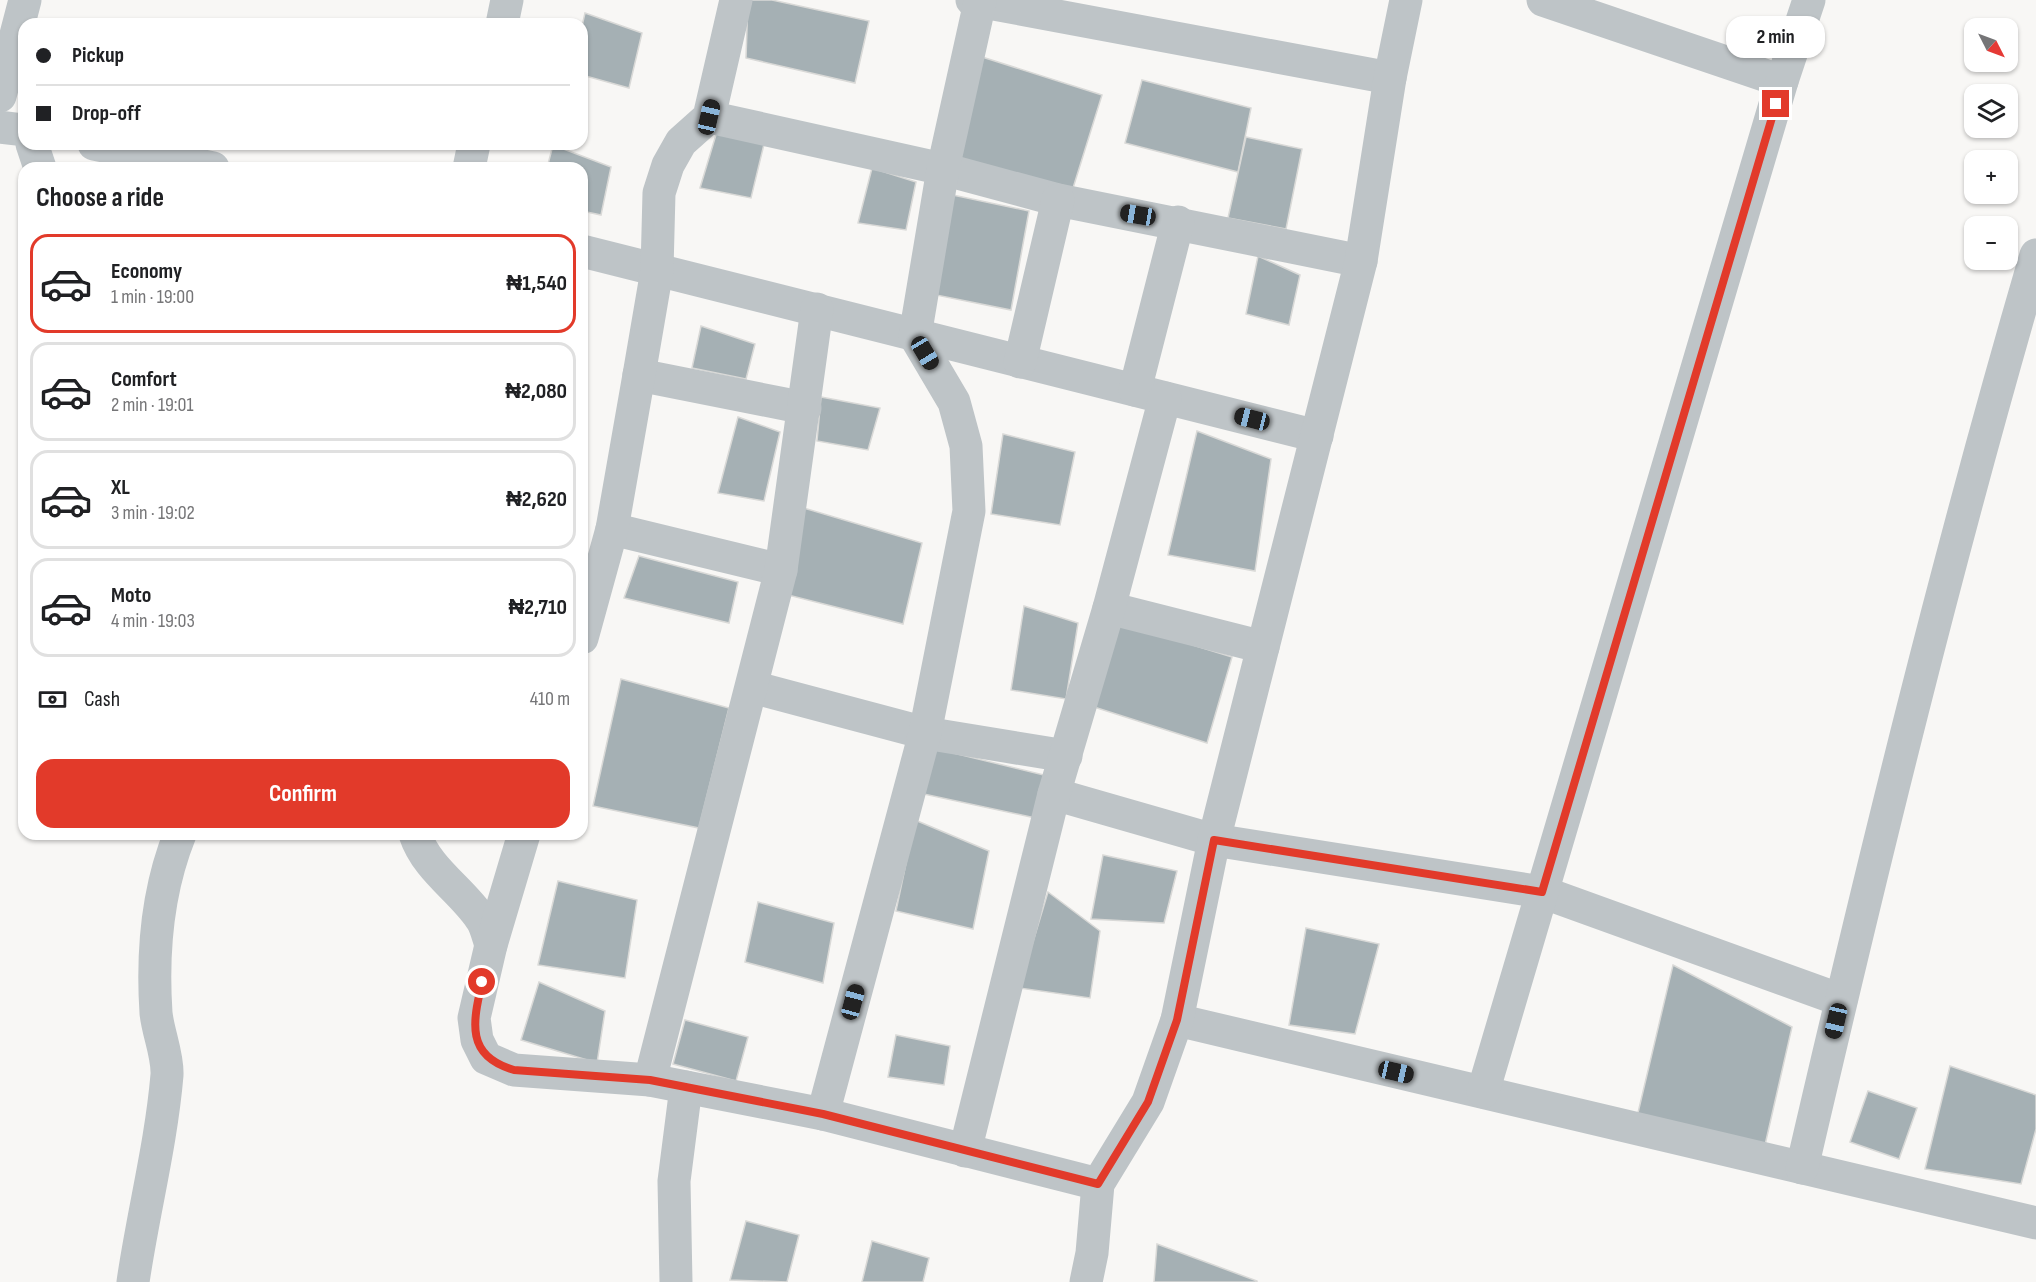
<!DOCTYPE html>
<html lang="en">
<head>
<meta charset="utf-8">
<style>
	body { margin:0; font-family:"Sofia Sans Condensed",sans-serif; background:#f6f6f6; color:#202124; height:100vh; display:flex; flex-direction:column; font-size:22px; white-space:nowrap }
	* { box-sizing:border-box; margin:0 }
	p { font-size:20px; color:#757577 }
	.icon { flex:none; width:33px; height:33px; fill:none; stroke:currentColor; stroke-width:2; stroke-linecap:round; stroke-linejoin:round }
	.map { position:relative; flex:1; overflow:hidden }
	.sheet { position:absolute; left:18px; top:162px; width:570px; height:678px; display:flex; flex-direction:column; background:#fff; border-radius:18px; box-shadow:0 2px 4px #0004 }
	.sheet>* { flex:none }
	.guide { position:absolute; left:18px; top:18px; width:570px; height:132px; border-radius:18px; box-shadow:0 2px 4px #0004; display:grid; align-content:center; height:132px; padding:0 18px; background:#fff }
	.needle { width:39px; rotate:132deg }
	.buttons { position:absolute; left:1964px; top:18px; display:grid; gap:12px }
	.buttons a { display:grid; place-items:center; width:54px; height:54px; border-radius:12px; background:#fff; box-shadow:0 2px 4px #0004; font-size:30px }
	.end { position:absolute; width:27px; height:27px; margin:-14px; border:8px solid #e23a2a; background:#fff; box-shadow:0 0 0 3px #fff }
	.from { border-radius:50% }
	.bubble { position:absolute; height:42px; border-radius:18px; background:#fff; box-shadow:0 2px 4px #0004; font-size:20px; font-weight:700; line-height:42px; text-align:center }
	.car { position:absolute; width:18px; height:36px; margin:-18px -9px; border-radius:8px; box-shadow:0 0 4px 2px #0007; background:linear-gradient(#222 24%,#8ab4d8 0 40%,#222 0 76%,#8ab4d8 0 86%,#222 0) }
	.guide b { display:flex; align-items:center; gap:21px; height:57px; font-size:22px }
	.guide b+b { border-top:2px solid #e0e0e0 }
	.guide i { width:15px; height:15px; background:#202124 }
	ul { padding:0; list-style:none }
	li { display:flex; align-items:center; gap:18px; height:99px; margin:0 12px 9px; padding:0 6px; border:3px solid #e0e0e0; border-radius:18px }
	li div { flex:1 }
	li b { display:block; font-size:22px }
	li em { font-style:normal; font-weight:700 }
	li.selected { border-color:#e23a2a }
	li>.icon { width:54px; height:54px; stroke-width:1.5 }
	h2 { padding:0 18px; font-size:27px; line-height:72px }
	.pay { display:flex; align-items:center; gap:15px; height:66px; padding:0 18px; font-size:22px }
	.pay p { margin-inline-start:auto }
	.primary-button { display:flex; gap:12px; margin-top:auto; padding:12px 18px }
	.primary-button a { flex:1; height:69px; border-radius:18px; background:#e23a2a; color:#fff; font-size:24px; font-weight:700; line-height:69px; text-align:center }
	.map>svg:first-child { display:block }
	.building { fill:#a5b0b4; stroke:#d9d9d7; stroke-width:1.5 }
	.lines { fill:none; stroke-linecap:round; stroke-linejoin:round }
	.minor { stroke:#bec4c7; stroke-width:33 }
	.route { stroke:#e23a2a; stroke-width:8 }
</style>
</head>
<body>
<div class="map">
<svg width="2036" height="1282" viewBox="0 0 2036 1282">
	<rect width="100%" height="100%" fill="#f8f7f5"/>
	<g class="building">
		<path d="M748,0H772L869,21L855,83L746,58Z"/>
		<path d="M585,13L642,33L629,88L582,75V26Z"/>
		<path d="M979,56L1102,95L1073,188L953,161Z"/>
		<path d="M1142,80L1251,108L1238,172L1125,143Z"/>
		<path d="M718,128L765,140L751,198L700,188Z"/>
		<path d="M1246,137L1302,149L1286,229L1228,218Z"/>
		<path d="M553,145L611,167L601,215L582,211V168H547Z"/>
		<path d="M872,168L916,182L906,230L858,223Z"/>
		<path d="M948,194L1029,211L1011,310L936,295Z"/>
		<path d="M1258,256L1300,275L1289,325L1246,314Z"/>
		<path d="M701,326L755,344L746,379L692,368Z"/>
		<path d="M821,397L880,408L868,450L817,441Z"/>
		<path d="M738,417L780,432L764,501L718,493Z"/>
		<path d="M1197,431L1271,459L1255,571L1168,555Z"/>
		<path d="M1003,434L1075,452L1060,525L991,514Z"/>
		<path d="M797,506L922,543L903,624L784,594Z"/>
		<path d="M639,556L738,582L729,623L624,598Z"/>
		<path d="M1024,606L1078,623L1066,699L1011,690Z"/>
		<path d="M1118,622L1232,657L1207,743L1094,707Z"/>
		<path d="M621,679L729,708L699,828L593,806Z"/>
		<path d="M933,748L1052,777L1040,819L919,793Z"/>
		<path d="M915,820L989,851L973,929L896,911Z"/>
		<path d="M1103,855L1177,871L1164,923L1091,919Z"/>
		<path d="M558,881L637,900L625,978L538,965Z"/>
		<path d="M1048,892L1100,931L1090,998L1019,988Z"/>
		<path d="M758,902L834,923L823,983L745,962Z"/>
		<path d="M1306,928L1379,944L1355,1034L1289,1025Z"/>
		<path d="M1673,965L1792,1027L1765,1145L1637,1117Z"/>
		<path d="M539,982L605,1011L597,1063L521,1040Z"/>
		<path d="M685,1020L748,1037L736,1081L673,1064Z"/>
		<path d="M896,1035L950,1046L944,1085L888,1077Z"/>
		<path d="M1950,1066L2036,1095V1129L2021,1184L1925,1169Z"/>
		<path d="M1868,1091L1917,1108L1899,1159L1850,1142Z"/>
		<path d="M746,1221L799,1235L787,1282L730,1280Z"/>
		<path d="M872,1241L929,1258L923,1282H862Z"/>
		<path d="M1157,1244L1257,1281V1282H1154Z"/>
	</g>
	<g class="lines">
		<g class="minor">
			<path d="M972,0L1390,78"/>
			<path d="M1543,0L1782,81"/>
			<path d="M502,24L507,0"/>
			<path d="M0,96L25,0"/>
			<path d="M709,117L943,169L1058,200L1361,261"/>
			<path d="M0,127L24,130"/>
			<path d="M32,144L40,168"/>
			<path d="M94,144L213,168"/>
			<path d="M469,168L474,144"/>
			<path d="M582,251L1317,436"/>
			<path d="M1020,362L1058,200"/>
			<path d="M639,375L805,408"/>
			<path d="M1135,390L1178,222"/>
			<path d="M612,529L781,570"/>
			<path d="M1109,608L1263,647"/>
			<path d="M582,638L612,529L639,375L657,270L659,193L668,165L681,142L709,117L736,0"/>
			<path d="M752,687L925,733L1066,756"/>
			<path d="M1054,794L1214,840L1542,892L1841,1000"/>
			<path d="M415,834C427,870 461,889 481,919C486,926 488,937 491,945"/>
			<path d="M524,834L491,945L474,1018L477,1040L486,1058L514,1070L650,1080L823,1114L1098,1184"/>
			<path d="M1177,1020L2036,1223"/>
			<path d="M650,1080L781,570L817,309"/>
			<path d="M1483,1092L1782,81L1809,0"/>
			<path d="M823,1114L925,733L969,511L966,446L954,402L915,336L943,169L980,2"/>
			<path d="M965,1151L1054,794L1109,608L1165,398"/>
			<path d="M1802,1168C1873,862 1948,556 2036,255"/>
			<path d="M133,1282C143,1213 161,1145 167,1075C168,1055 158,1033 156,1013C152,952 157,891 180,834"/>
			<path d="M676,1282L674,1181L686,1087"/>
			<path d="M1086,1282L1092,1253L1098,1184L1148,1102L1177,1020L1214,840L1361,261L1390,78L1406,0"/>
		</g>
	</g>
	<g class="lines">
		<path class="route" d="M482,982C473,1022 465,1056 514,1070L650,1080L823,1114L1098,1184L1148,1102L1177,1020L1214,840L1542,892L1776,104"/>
	</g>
</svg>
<div class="buttons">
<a><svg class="needle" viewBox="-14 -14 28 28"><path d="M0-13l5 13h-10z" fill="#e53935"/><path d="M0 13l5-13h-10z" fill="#757577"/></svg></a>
<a><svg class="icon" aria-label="layers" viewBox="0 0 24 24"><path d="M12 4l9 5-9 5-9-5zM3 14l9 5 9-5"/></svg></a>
<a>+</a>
<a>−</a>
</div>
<i class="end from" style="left:482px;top:982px"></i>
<i class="end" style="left:1776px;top:104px"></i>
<div class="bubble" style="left:1726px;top:16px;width:99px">2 min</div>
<i class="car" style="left:709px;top:117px;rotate:13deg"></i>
<i class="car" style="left:1138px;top:215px;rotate:280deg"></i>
<i class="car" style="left:925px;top:353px;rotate:149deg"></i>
<i class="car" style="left:1252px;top:419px;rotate:284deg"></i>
<i class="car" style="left:853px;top:1002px;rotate:15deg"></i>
<i class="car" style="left:1836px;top:1021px;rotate:193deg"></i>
<i class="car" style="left:1396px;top:1072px;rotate:103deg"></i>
<div class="guide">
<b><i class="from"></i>Pickup</b>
<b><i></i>Drop-off</b>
</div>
<section class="sheet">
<h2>Choose a ride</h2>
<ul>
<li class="selected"><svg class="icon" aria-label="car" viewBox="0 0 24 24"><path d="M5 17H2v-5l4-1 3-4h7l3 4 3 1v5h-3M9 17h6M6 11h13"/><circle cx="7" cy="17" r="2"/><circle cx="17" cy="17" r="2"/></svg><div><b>Economy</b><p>1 min · 19:00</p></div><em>₦1,540</em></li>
<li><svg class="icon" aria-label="car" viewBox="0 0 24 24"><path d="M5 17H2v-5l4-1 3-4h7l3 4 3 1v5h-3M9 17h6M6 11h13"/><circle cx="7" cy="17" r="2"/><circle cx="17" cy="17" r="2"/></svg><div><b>Comfort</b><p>2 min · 19:01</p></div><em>₦2,080</em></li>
<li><svg class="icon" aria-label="car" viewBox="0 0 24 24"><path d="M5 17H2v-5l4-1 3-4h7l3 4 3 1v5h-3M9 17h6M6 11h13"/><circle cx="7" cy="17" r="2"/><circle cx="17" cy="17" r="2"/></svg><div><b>XL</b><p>3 min · 19:02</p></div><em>₦2,620</em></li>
<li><svg class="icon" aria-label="car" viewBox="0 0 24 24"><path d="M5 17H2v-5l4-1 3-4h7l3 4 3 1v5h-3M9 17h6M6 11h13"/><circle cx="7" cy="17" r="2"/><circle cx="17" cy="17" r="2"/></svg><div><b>Moto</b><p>4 min · 19:03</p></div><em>₦2,710</em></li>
</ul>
<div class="pay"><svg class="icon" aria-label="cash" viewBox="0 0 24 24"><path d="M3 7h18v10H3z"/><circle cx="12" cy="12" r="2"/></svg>Cash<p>410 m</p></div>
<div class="primary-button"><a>Confirm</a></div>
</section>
</div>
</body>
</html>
